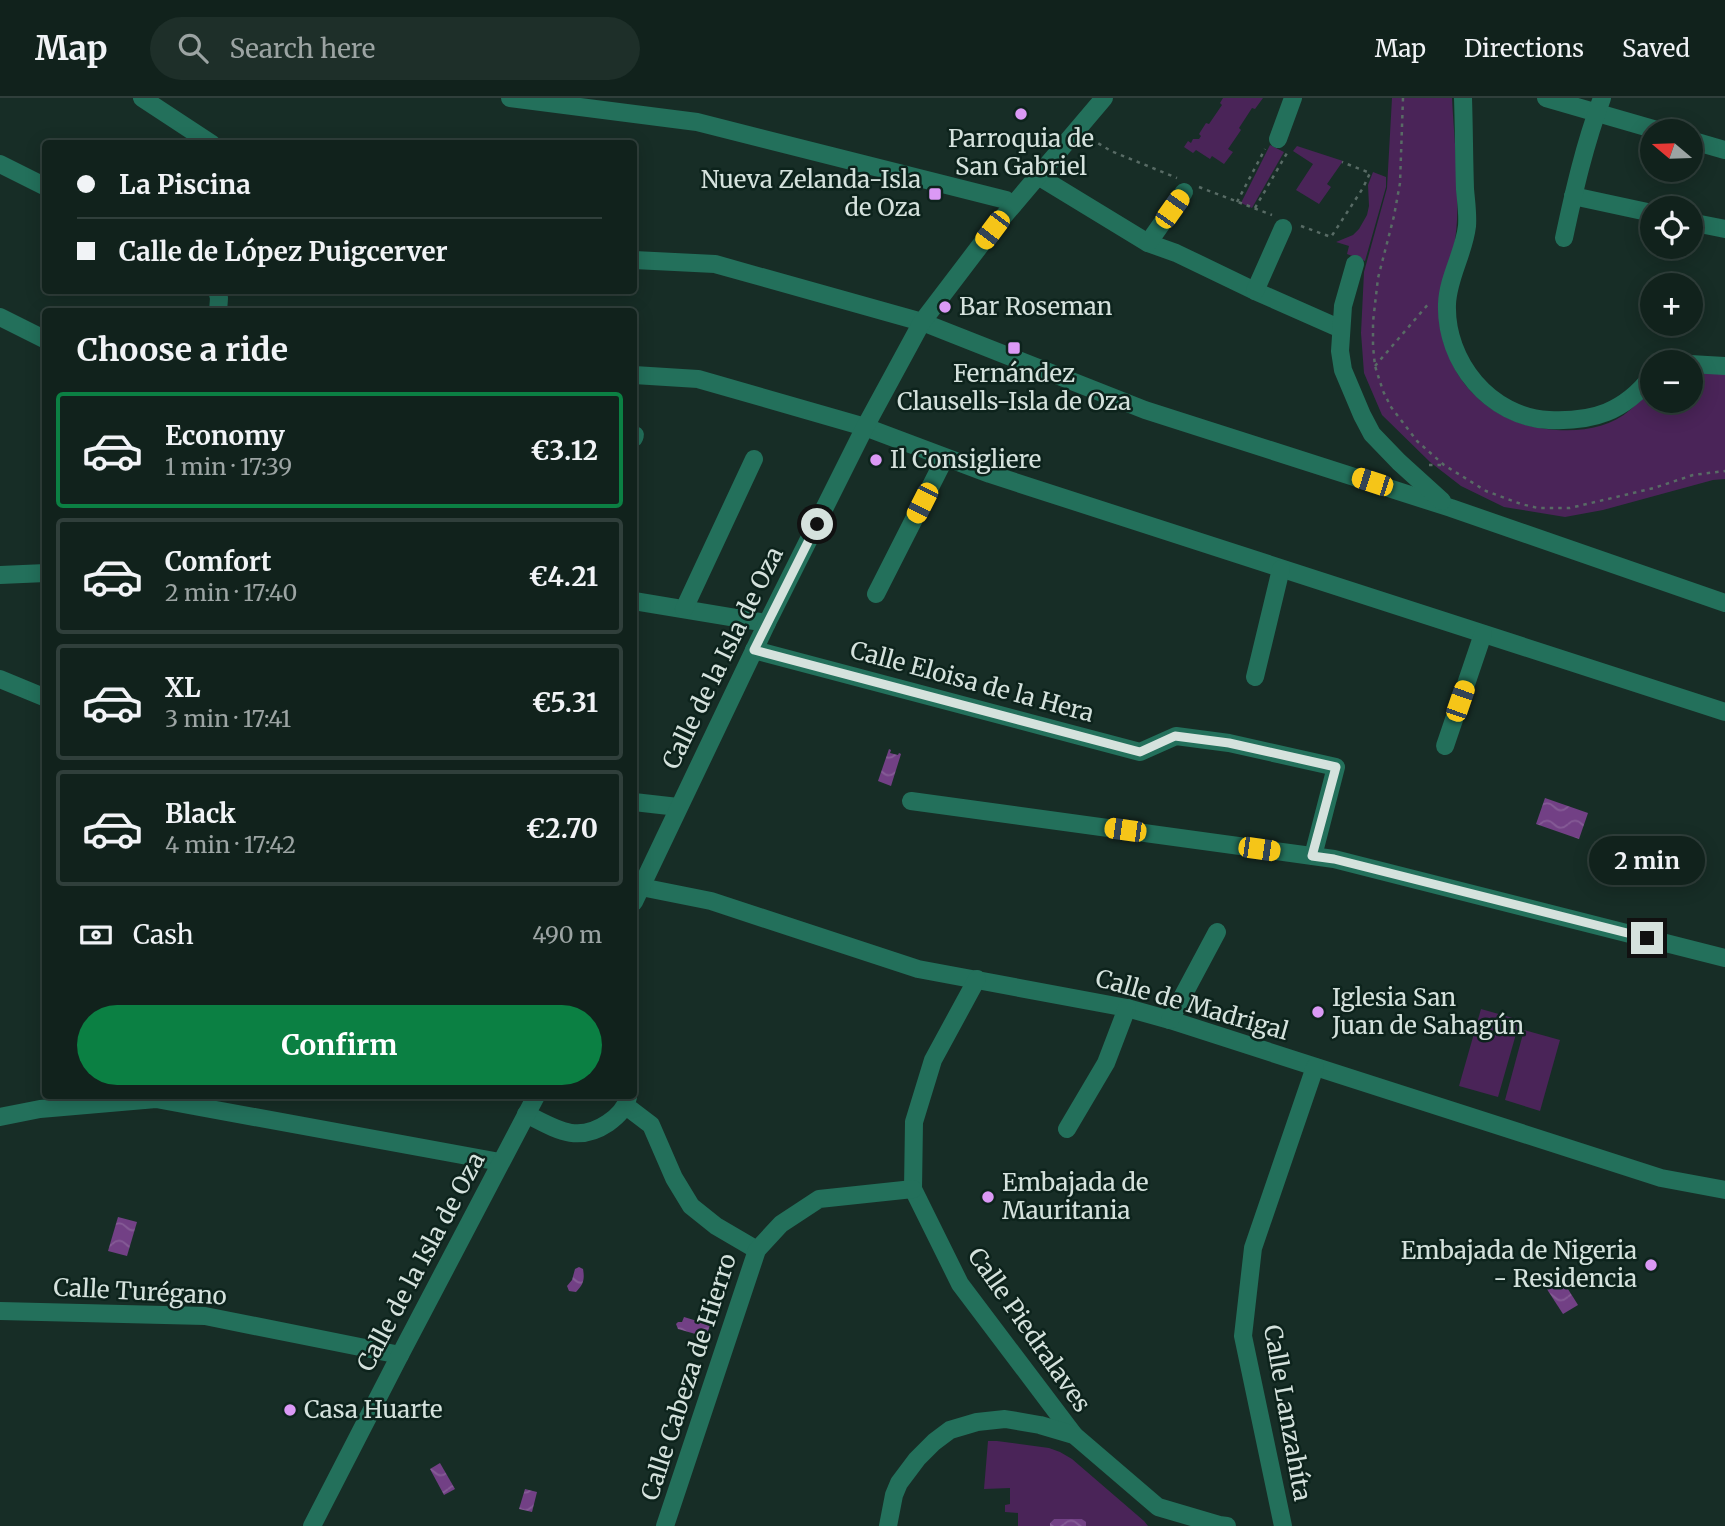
<!DOCTYPE html>
<html lang="en">
<head>
<meta charset="utf-8">
<style>
	body { margin:0; font-family:Merriweather,serif; background:#1e2f29; color:#f1f3f6; height:100vh; display:flex; flex-direction:column; font-size:26px; white-space:nowrap }
	* { box-sizing:border-box; margin:0 }
	p { font-size:23px; color:#9ca4a3 }
	.icon { flex:none; width:38px; height:38px; fill:none; stroke:currentColor; stroke-width:2; stroke-linecap:round; stroke-linejoin:round }
	.map { position:relative; flex:1; overflow:hidden }
	.details { position:absolute; left:42px; top:210px; width:595px; height:791px; display:flex; flex-direction:column; background:#11221c; border-radius:7px; box-shadow:0 4px 18px #0003,0 0 0 2px #303f3b }
	.details>* { flex:none }
	.hud { position:absolute; left:42px; top:42px; width:595px; height:154px; border-radius:7px; box-shadow:0 4px 18px #0003,0 0 0 2px #303f3b; display:grid; align-content:center; height:154px; padding:0 35px; background:#11221c }
	.needle { width:46px; rotate:289deg }
	.tools { position:absolute; left:1640px; top:21px; display:grid; gap:14px }
	.tools a { display:grid; place-items:center; width:63px; height:63px; border-radius:50%; background:#11221c; box-shadow:0 4px 18px #0003,0 0 0 2px #303f3b; font-size:35px }
	.end { position:absolute; width:32px; height:32px; margin:-16px; border:9px solid #d5e2dd; background:#111; box-shadow:0 0 0 4px #111 }
	.from { border-radius:50% }
	.bubble { position:absolute; height:49px; border-radius:24px; background:#11221c; box-shadow:0 4px 18px #0003,0 0 0 2px #303f3b; font-size:23px; font-weight:700; line-height:49px; text-align:center }
	.car { position:absolute; width:21px; height:42px; margin:-21px -10px; border-radius:9px; box-shadow:0 0 5px 2px #0007; background:linear-gradient(#f5c518 24%,#345 0 40%,#f5c518 0 76%,#345 0 86%,#f5c518 0) }
	.hud b { display:flex; align-items:center; gap:24px; height:66px; font-size:26px }
	.hud b+b { border-top:2px solid #303f3b }
	.hud i { width:18px; height:18px; background:#f1f3f6 }
	ul { padding:0; list-style:none }
	li { display:flex; align-items:center; gap:21px; height:116px; margin:0 14px 10px; padding:0 21px; border:4px solid #303f3b; border-radius:7px }
	li div { flex:1 }
	li b { display:block; font-size:26px }
	li em { font-style:normal; font-weight:700 }
	li.on { border-color:#0b8043 }
	li>.icon { width:63px; height:63px; stroke-width:1.5 }
	h2 { padding:0 35px; font-size:32px; line-height:84px }
	.pay { display:flex; align-items:center; gap:18px; height:77px; padding:0 35px; font-size:26px }
	.pay p { margin-inline-start:auto }
	.cta { display:flex; gap:14px; margin-top:auto; padding:14px 35px }
	.cta a { flex:1; height:80px; border-radius:42px; background:#0b8043; color:#fff; font-size:28px; font-weight:700; line-height:80px; text-align:center }
	header { display:flex; align-items:center; gap:42px; box-sizing:border-box; height:98px; padding:0 35px; background:#11221c; border-bottom:2px solid #303f3b }
	header strong { font-size:33px }
	nav { display:flex; gap:38px; margin-inline-start:auto; font-size:24px }
	.search { width:490px; height:63px; background:#1e2f29; display:flex; align-items:center; gap:18px; box-sizing:border-box; padding:0 24px; border-radius:38px; color:#9ca4a3; font-size:26px }
	.map>svg:first-child { display:block }
	.green { fill:#4a2458 }
	.water { fill:url(#water-waves) }
	.lines { fill:none; stroke-linecap:round; stroke-linejoin:round }
	.path { stroke:#586b65; stroke-width:2.5; stroke-dasharray:3.5 5; stroke-linecap:butt }
	.minor { stroke:#23705b; stroke-width:18 }
	.route { stroke:#d5e2dd; stroke-width:9 }
	.poi-dot { fill:#db99f5; stroke:#0d231c; stroke-width:2.5 }
	.labels { text-anchor:middle; stroke-width:5; stroke-linejoin:round; paint-order:stroke }
	.poi-label { font-size:24px; fill:#d5e2dd; stroke:#0d231c; text-anchor:start }
	.street-label { font-size:24px; fill:#d5e2dd; stroke:#0d231c }
</style>
</head>
<body>
<header>
<strong>Map</strong>
<div class="search"><svg class="icon" aria-label="search" viewBox="0 0 24 24"><circle cx="10" cy="10" r="6"/><path d="M15 15l6 6"/></svg>Search here</div>
<nav><a>Map</a><a>Directions</a><a>Saved</a></nav>
</header>
<div class="map">
<svg width="1725" height="1428" viewBox="0 0 1725 1428">
	<defs>
		<pattern id="water-waves" width="16" height="10" patternUnits="userSpaceOnUse" patternTransform="scale(1.75)"><rect width="16" height="10" fill="#724085"/><path d="M0 5q4-4 8 0t8 0" fill="none" stroke="#855b96"/></pattern>
	</defs>
	<rect width="100%" height="100%" fill="#172d26"/>
	<g class="green">
		<path d="M1223,0H1263L1255,11L1252,10L1239,30L1241,32L1228,51L1233,54L1224,66L1212,58L1210,61L1196,52L1193,55L1184,49L1188,43L1191,45L1193,41H1199L1201,38L1199,36L1206,25L1209,26L1222,7L1220,5Z"/>
		<path d="M1392,0H1452C1454,40 1459,82 1457,122C1455,159 1443,195 1442,232C1441,241 1446,250 1449,258C1463,296 1500,324 1540,330C1571,335 1606,333 1630,312C1638,305 1645,296 1652,288V303H1690L1691,273L1725,276V381L1713,382L1603,412L1565,419L1504,409L1461,388L1430,364L1382,317L1364,275L1361,235L1364,174L1387,90Z"/>
		<path d="M1270,47L1284,54L1252,110L1241,105Z"/>
		<path d="M1297,48L1343,63L1327,86L1331,89L1319,106L1296,92L1313,66L1293,53Z"/>
		<path d="M1373,74L1386,79V89L1365,163L1347,156L1349,148L1336,144L1353,137L1359,131L1367,117L1369,108L1368,87Z"/>
		<path d="M1481,911L1520,922L1498,999L1459,988Z"/>
		<path d="M1524,932L1560,942L1540,1013L1505,1002Z"/>
		<path d="M988,1343H997L1049,1350L1060,1354L1072,1361L1144,1423L1148,1428H1086L1085,1424L1082,1421H1054L1050,1425V1428H1018V1415L1005,1414V1407L1010,1406V1390L984,1391Z"/>
	</g>
	<g class="water">
		<path d="M889,651L891,652L890,655L898,657L899,655L901,656L891,688L878,683Z"/>
		<path d="M1545,700L1588,715L1579,741L1536,726Z"/>
		<path d="M118,1119L137,1124L127,1158L108,1153Z"/>
		<path d="M579,1169L583,1171C585,1182 583,1187 576,1194L569,1193L567,1188L572,1182L575,1171Z"/>
		<path d="M1556,1172L1578,1207L1563,1216L1541,1182Z"/>
		<path d="M684,1219L710,1227L706,1239L678,1231L676,1226L678,1224H682Z"/>
		<path d="M440,1365L455,1391L444,1397L430,1371Z"/>
		<path d="M525,1391L537,1394L532,1414L519,1411Z"/>
		<path d="M1054,1421H1082L1086,1424V1428H1050V1425Z"/>
	</g>
	<g class="lines">
		<g class="path">
			<path d="M1403,0L1400,85L1394,118L1378,180L1373,224V248L1375,268L1383,293L1391,309L1417,343L1444,367L1486,393L1521,406L1538,410H1570L1654,390L1693,377L1725,373"/>
			<path d="M1091,41L1111,53L1177,80"/>
			<path d="M1199,89L1272,117"/>
			<path d="M1237,104L1265,51"/>
			<path d="M1255,110L1287,55"/>
			<path d="M1301,128L1331,139L1363,90L1370,75L1342,64"/>
			<path d="M1375,268L1430,204"/>
			<path d="M1429,367H1444"/>
		</g>
		<g class="minor">
			<path d="M142,0L212,46"/>
			<path d="M510,0L697,24L1006,102L1013,107"/>
			<path d="M1463,0C1464,30 1464,61 1465,91C1466,103 1468,116 1467,128C1464,155 1448,179 1447,206C1445,264 1490,319 1549,322C1593,324 1624,314 1652,278"/>
			<path d="M1546,0L1660,33"/>
			<path d="M1278,41L1293,0"/>
			<path d="M1690,42L1725,52"/>
			<path d="M0,66L46,89"/>
			<path d="M1038,78L1148,145L1176,155L1255,193L1341,231"/>
			<path d="M1573,98L1652,115"/>
			<path d="M1690,124L1725,131"/>
			<path d="M1564,140C1574,93 1585,45 1602,0"/>
			<path d="M1148,145L1184,94"/>
			<path d="M634,162L715,166L922,224L1145,312L1451,410L1725,505"/>
			<path d="M1355,166L1343,208L1340,253L1343,272L1362,317L1372,336L1399,364L1442,403"/>
			<path d="M217,192L219,200L218,214"/>
			<path d="M1255,193L1283,130"/>
			<path d="M0,219L46,242"/>
			<path d="M1671,264H1672"/>
			<path d="M1690,266L1725,268"/>
			<path d="M634,277L698,281L865,329L990,376L1725,614"/>
			<path d="M634,340L635,337"/>
			<path d="M0,477L46,475"/>
			<path d="M876,496L945,360"/>
			<path d="M634,503L767,525"/>
			<path d="M684,511L754,361"/>
			<path d="M754,552L1140,654L1176,638L1229,645L1336,669L1313,758"/>
			<path d="M1255,579L1281,471"/>
			<path d="M0,581L46,600"/>
			<path d="M1445,648L1483,536"/>
			<path d="M911,703L1334,761L1725,860"/>
			<path d="M634,704L678,709"/>
			<path d="M641,789L711,803L918,871L1127,910L1170,922L1661,1080L1725,1092"/>
			<path d="M634,804L767,525L865,329L922,224L992,132L1104,0"/>
			<path d="M977,881L933,962L914,1024L913,1091L960,1186L1074,1337"/>
			<path d="M1170,922L1217,834"/>
			<path d="M626,1008L651,1027L674,1080L691,1108L716,1128L757,1152"/>
			<path d="M526,1016C556,1031 577,1046 608,1025C618,1018 626,1010 628,999"/>
			<path d="M0,1019L40,1011L156,1001L500,1064"/>
			<path d="M1067,1031L1106,965L1127,910"/>
			<path d="M0,1213L205,1218L400,1257"/>
			<path d="M312,1428L400,1257L536,998"/>
			<path d="M665,1428L757,1152L781,1126L819,1101L913,1091"/>
			<path d="M888,1428L894,1397L899,1385L917,1361L934,1344L950,1332L977,1324L1005,1321L1040,1327L1074,1337L1158,1409L1219,1427L1227,1428"/>
			<path d="M1283,1428L1243,1238L1253,1150L1315,969"/>
		</g>
	</g>
	<g class="lines">
		<path class="route" d="M817,426L754,552L1140,654L1175,638L1229,645L1336,669L1312,758L1334,761L1647,840"/>
	</g>
	<g class="poi-dot">
		<circle cx="1021" cy="16" r="7"/>
		<rect x="928" y="89" width="14" height="14" rx="3.5"/>
		<circle cx="945" cy="209" r="7"/>
		<rect x="1007" y="243" width="14" height="14" rx="3.5"/>
		<circle cx="876" cy="362" r="7"/>
		<circle cx="1318" cy="914" r="7"/>
		<circle cx="988" cy="1099" r="7"/>
		<circle cx="1651" cy="1167" r="7"/>
		<circle cx="290" cy="1312" r="7"/>
	</g>
	<g class="labels">
		<g class="poi-label">
			<text x="1021" y="49" text-anchor="middle">Parroquia de<tspan x="1021" dy="28">San Gabriel</tspan></text>
			<text x="921" y="90" text-anchor="end">Nueva Zelanda-Isla<tspan x="921" dy="28">de Oza</tspan></text>
			<text x="959" y="217">Bar Roseman</text>
			<text x="1014" y="284" text-anchor="middle">Fernández<tspan x="1014" dy="28">Clausells-Isla de Oza</tspan></text>
			<text x="890" y="370">Il Consigliere</text>
			<text x="1332" y="908">Iglesia San<tspan x="1332" dy="28">Juan de Sahagún</tspan></text>
			<text x="1002" y="1093">Embajada de<tspan x="1002" dy="28">Mauritania</tspan></text>
			<text x="1637" y="1161" text-anchor="end">Embajada de Nigeria<tspan x="1637" dy="28">- Residencia</tspan></text>
			<text x="304" y="1320">Casa Huarte</text>
		</g>
		<g class="street-label">
			<text transform="translate(723 560) rotate(-64)" y="8">Calle de la Isla de Oza</text>
			<text transform="translate(972 584) rotate(15)" y="8">Calle Eloisa de la Hera</text>
			<text transform="translate(1192 907) rotate(16)" y="8">Calle de Madrigal</text>
			<text transform="translate(421 1164) rotate(-62)" y="8">Calle de la Isla de Oza</text>
			<text transform="translate(140 1194) rotate(3)" y="8">Calle Turégano</text>
			<text transform="translate(1029 1232) rotate(55)" y="8">Calle Piedralaves</text>
			<text transform="translate(689 1279) rotate(-72)" y="8">Calle Cabeza de Hierro</text>
			<text transform="translate(1287 1315) rotate(80)" y="8">Calle Lanzahíta</text>
		</g>
	</g>
</svg>
<div class="tools">
<a><svg class="needle" viewBox="-14 -14 28 28"><path d="M0-13l5 13h-10z" fill="#e53935"/><path d="M0 13l5-13h-10z" fill="#9ca4a3"/></svg></a>
<a><svg class="icon" aria-label="locate" viewBox="0 0 24 24"><circle cx="12" cy="12" r="6"/><path d="M12 2v4M12 18v4M2 12h4M18 12h4"/></svg></a>
<a>+</a>
<a>−</a>
</div>
<i class="end from" style="left:817px;top:426px"></i>
<i class="end" style="left:1647px;top:840px"></i>
<div class="bubble" style="left:1589px;top:738px;width:116px">2 min</div>
<i class="car" style="left:1172px;top:111px;rotate:35deg"></i>
<i class="car" style="left:992px;top:132px;rotate:217deg"></i>
<i class="car" style="left:1372px;top:384px;rotate:288deg"></i>
<i class="car" style="left:922px;top:405px;rotate:207deg"></i>
<i class="car" style="left:1460px;top:603px;rotate:19deg"></i>
<i class="car" style="left:1125px;top:732px;rotate:278deg"></i>
<i class="car" style="left:1259px;top:751px;rotate:98deg"></i>
<div class="hud">
<b><i class="from"></i>La Piscina</b>
<b><i></i>Calle de López Puigcerver</b>
</div>
<section class="details">
<h2>Choose a ride</h2>
<ul>
<li class="on"><svg class="icon" aria-label="car" viewBox="0 0 24 24"><path d="M5 17H2v-5l4-1 3-4h7l3 4 3 1v5h-3M9 17h6M6 11h13"/><circle cx="7" cy="17" r="2"/><circle cx="17" cy="17" r="2"/></svg><div><b>Economy</b><p>1 min · 17:39</p></div><em>€3.12</em></li>
<li><svg class="icon" aria-label="car" viewBox="0 0 24 24"><path d="M5 17H2v-5l4-1 3-4h7l3 4 3 1v5h-3M9 17h6M6 11h13"/><circle cx="7" cy="17" r="2"/><circle cx="17" cy="17" r="2"/></svg><div><b>Comfort</b><p>2 min · 17:40</p></div><em>€4.21</em></li>
<li><svg class="icon" aria-label="car" viewBox="0 0 24 24"><path d="M5 17H2v-5l4-1 3-4h7l3 4 3 1v5h-3M9 17h6M6 11h13"/><circle cx="7" cy="17" r="2"/><circle cx="17" cy="17" r="2"/></svg><div><b>XL</b><p>3 min · 17:41</p></div><em>€5.31</em></li>
<li><svg class="icon" aria-label="car" viewBox="0 0 24 24"><path d="M5 17H2v-5l4-1 3-4h7l3 4 3 1v5h-3M9 17h6M6 11h13"/><circle cx="7" cy="17" r="2"/><circle cx="17" cy="17" r="2"/></svg><div><b>Black</b><p>4 min · 17:42</p></div><em>€2.70</em></li>
</ul>
<div class="pay"><svg class="icon" aria-label="cash" viewBox="0 0 24 24"><path d="M3 7h18v10H3z"/><circle cx="12" cy="12" r="2"/></svg>Cash<p>490 m</p></div>
<div class="cta"><a>Confirm</a></div>
</section>
</div>
</body>
</html>
